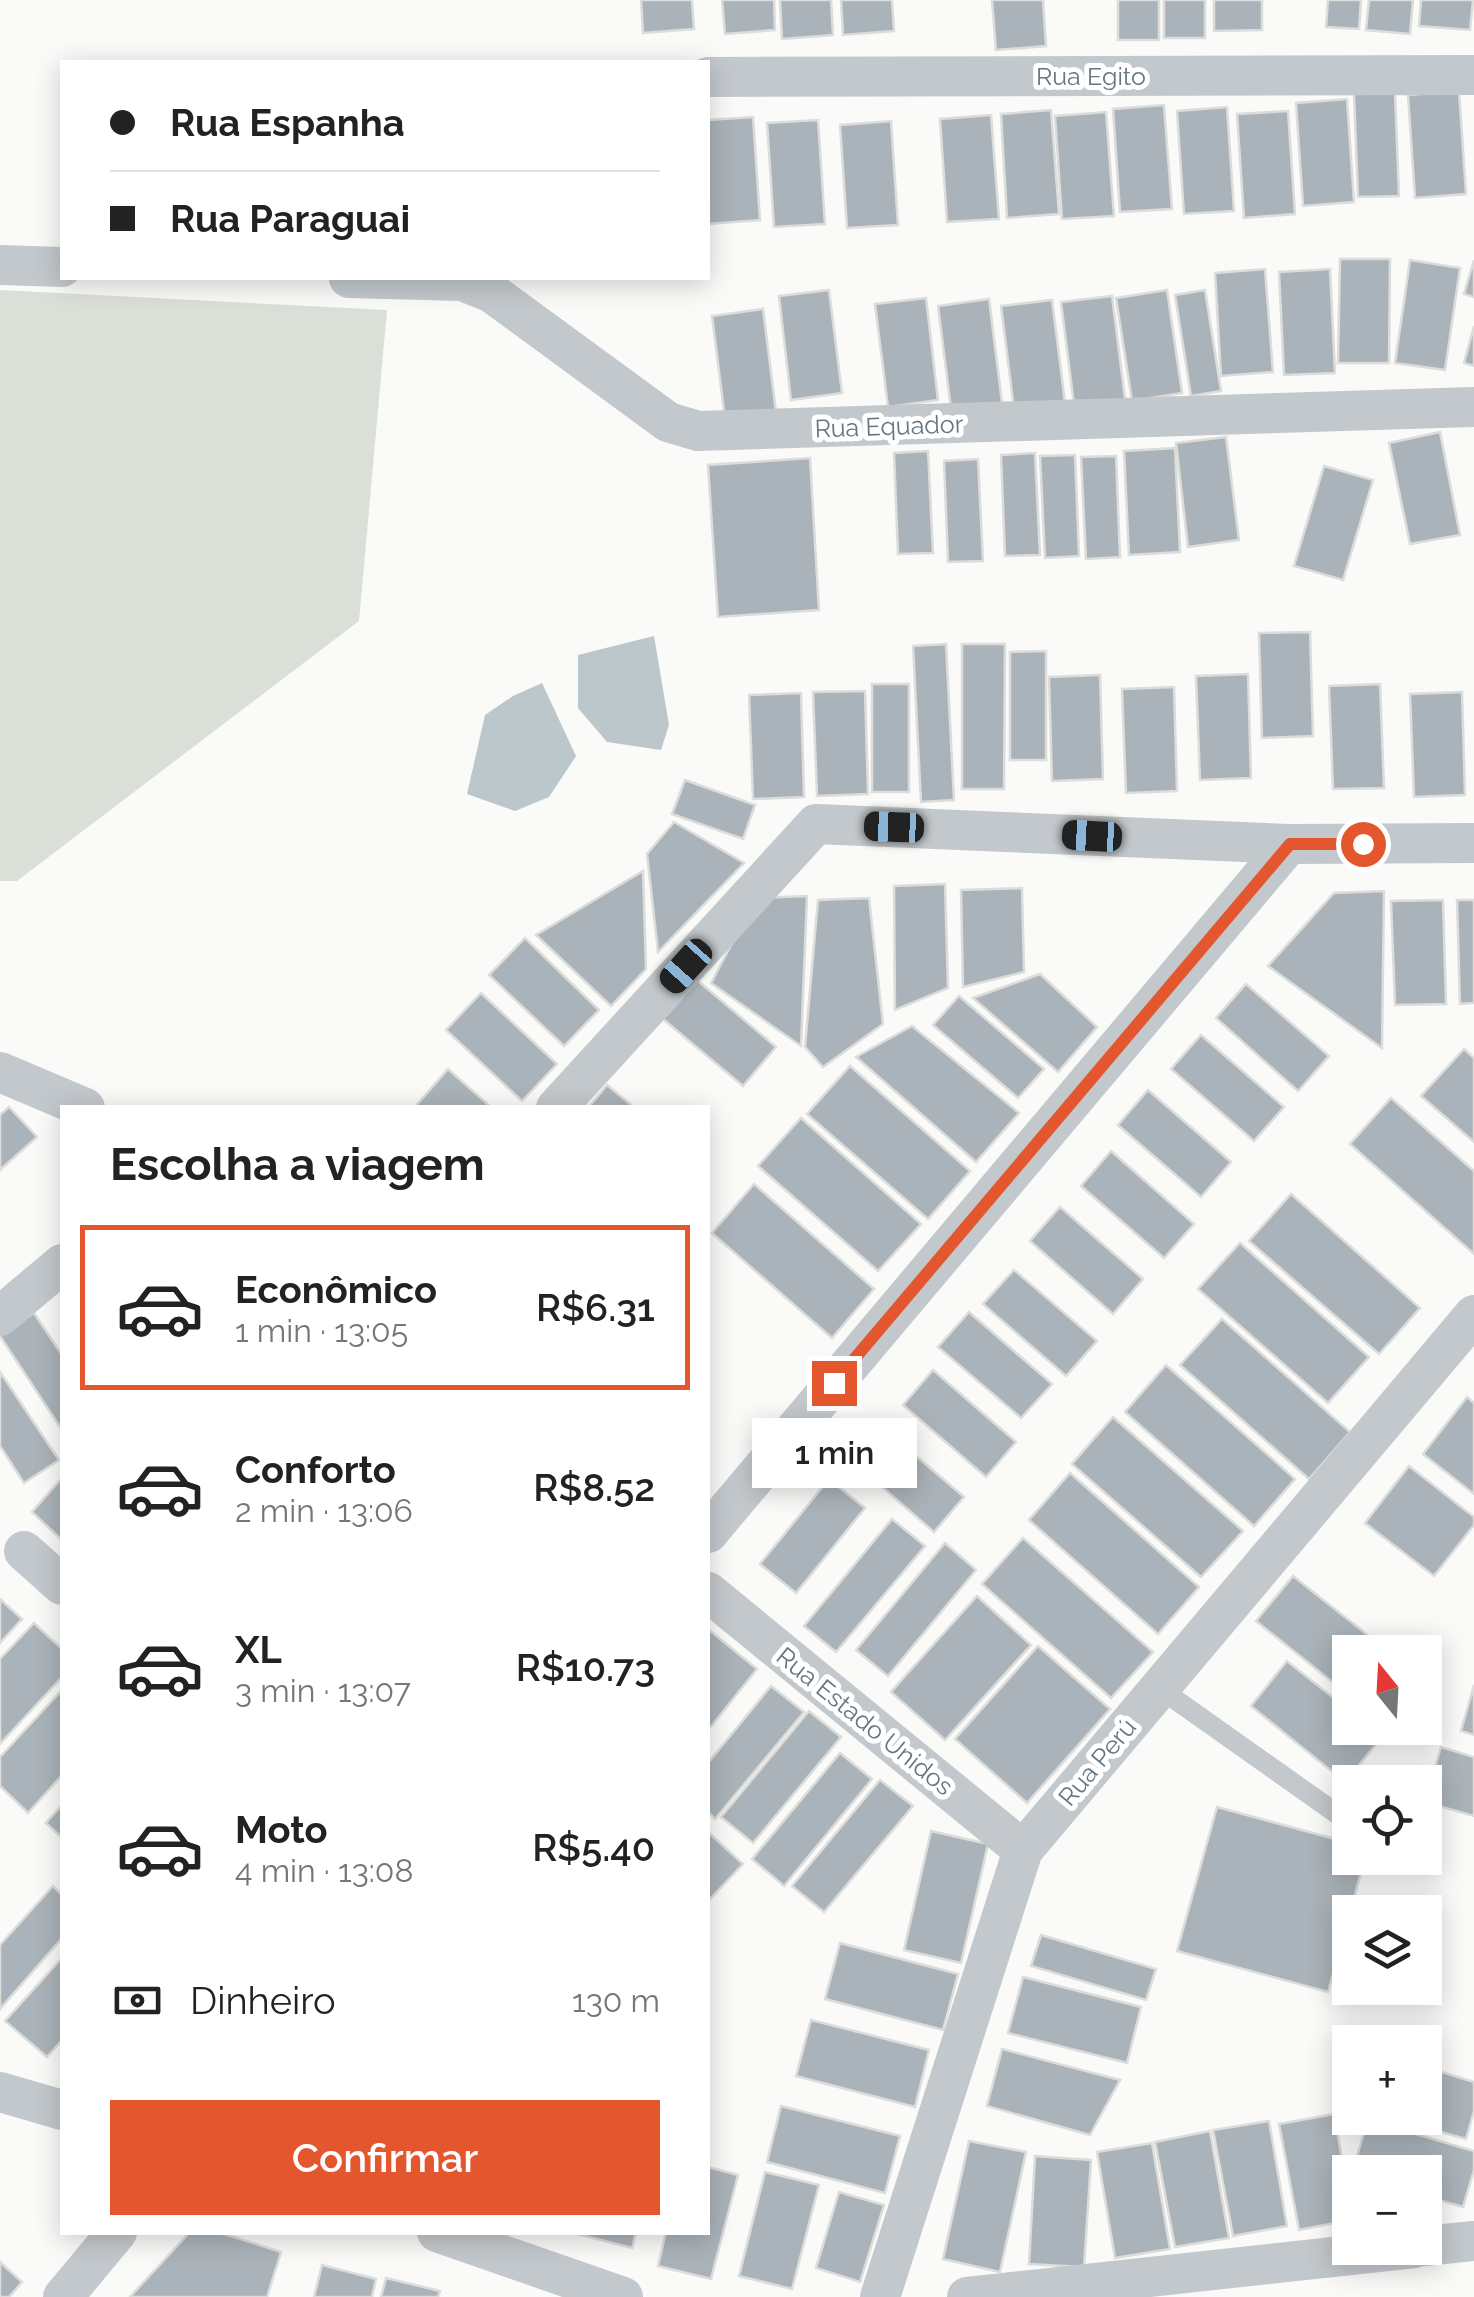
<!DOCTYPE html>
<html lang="pt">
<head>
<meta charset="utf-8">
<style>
	body { margin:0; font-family:Raleway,sans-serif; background:#f2f2f2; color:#222; height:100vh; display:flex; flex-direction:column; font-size:38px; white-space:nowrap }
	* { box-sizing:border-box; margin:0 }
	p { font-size:32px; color:#767676 }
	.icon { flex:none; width:55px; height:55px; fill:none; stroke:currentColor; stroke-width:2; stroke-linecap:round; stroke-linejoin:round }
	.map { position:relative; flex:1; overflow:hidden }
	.side { position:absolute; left:60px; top:1105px; width:650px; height:1130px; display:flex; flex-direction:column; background:#fff; border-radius:0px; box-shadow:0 5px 25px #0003 }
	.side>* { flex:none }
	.top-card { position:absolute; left:60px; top:60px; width:650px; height:220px; border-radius:0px; box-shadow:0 5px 25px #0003; display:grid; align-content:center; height:220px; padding:0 50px; background:#fff }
	.needle { width:65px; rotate:342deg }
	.buttons { position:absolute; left:1332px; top:1635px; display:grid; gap:20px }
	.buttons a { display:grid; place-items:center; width:110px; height:110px; border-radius:0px; background:#fff; box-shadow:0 5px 25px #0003; font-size:50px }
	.end { position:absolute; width:45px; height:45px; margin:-22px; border:12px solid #e4572e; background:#fff; box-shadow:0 0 0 5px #fff }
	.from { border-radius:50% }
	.bubble { position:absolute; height:70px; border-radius:0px; background:#fff; box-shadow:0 5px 25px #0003; font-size:32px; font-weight:600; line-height:70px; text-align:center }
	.car { position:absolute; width:30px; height:60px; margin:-30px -15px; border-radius:12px; box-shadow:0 0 8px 2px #0007; background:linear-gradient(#222 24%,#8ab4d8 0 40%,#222 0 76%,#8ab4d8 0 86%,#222 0) }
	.top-card b { display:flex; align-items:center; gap:35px; height:95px; font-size:38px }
	.top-card b+b { border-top:2px solid #e0e0e0 }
	.top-card i { width:25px; height:25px; background:#222 }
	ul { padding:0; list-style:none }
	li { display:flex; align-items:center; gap:30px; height:165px; margin:0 20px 15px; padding:0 30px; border:5px solid transparent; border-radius:0px }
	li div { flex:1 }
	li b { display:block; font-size:38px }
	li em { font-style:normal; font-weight:600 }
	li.active { border-color:#e4572e }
	li>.icon { width:90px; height:90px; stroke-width:1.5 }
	h2 { padding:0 50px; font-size:45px; line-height:120px }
	.pay { display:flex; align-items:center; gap:25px; height:110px; padding:0 50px; font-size:38px }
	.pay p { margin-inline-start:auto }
	.button { display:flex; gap:20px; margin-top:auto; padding:20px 50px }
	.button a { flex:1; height:115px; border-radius:0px; background:#e4572e; color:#fff; font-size:40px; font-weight:600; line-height:115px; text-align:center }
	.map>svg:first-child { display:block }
	.green { fill:#dadfd7 }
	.water { fill:#bbc7cb }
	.building { fill:#aab3b9; stroke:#dcdcda; stroke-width:2.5 }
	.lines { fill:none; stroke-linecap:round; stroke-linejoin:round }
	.lane { stroke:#c3c8cc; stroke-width:20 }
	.street { stroke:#c3c8cc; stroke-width:40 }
	.route { stroke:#e4572e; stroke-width:12 }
	.labels { text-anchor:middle; stroke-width:10; stroke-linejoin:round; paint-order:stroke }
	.street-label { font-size:25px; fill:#657683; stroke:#fff }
</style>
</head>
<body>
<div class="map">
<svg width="1474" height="2297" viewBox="0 0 1474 2297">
	<rect width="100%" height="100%" fill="#fafaf8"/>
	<path class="green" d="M0,290L387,310L359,621L17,881H0Z"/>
	<g class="water">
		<path d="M654,636L669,725L661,750L607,742L578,708V655Z"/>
		<path d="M542,683L576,756L549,797L515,811L467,794L485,715L513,696Z"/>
	</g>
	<g class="building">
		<path d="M641,0H692L694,29L643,33Z"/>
		<path d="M722,0H774L775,30L725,34Z"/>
		<path d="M780,0H831L833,35L782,39Z"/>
		<path d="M841,0H892L894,31L843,35Z"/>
		<path d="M992,0H1043L1046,46L996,50Z"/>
		<rect x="1118" y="0" width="41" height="40"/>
		<rect x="1164" y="0" width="41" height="38"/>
		<path d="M1214,0H1262V30L1214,31Z"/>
		<path d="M1328,0H1361L1359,29L1326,27Z"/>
		<path d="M1369,0H1413L1410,34L1366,30Z"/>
		<path d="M1421,0H1473L1470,30L1419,26Z"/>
		<path d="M1459,91L1466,194L1415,198L1408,95Z"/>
		<path d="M1395,92L1399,196L1358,197L1354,94Z"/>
		<path d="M1347,99L1354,202L1303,206L1296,103Z"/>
		<path d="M1164,105L1172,209L1120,212L1113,109Z"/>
		<path d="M1227,107L1234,211L1184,214L1177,111Z"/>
		<path d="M1051,110L1059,214L1007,218L1001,114Z"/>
		<path d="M1288,111L1295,214L1244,218L1237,114Z"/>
		<path d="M1106,112L1114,216L1062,219L1055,116Z"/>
		<path d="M991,115L999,219L947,222L940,119Z"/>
		<path d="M753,117L760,220L709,224L708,120Z"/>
		<path d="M818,120L825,224L774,227L767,123Z"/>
		<path d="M891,121L898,225L847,228L840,125Z"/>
		<path d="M1340,259H1390L1389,363H1338Z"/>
		<path d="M1410,260L1460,268L1445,370L1395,363Z"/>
		<path d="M1474,260V297L1464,294Z"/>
		<path d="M1265,269L1273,372L1221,376L1215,273Z"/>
		<path d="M1330,269L1335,373L1284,375L1279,272Z"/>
		<path d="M829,290L842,393L791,400L779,296Z"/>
		<path d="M1167,290L1182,393L1132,401L1116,298Z"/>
		<path d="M1205,290L1221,391L1191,396L1175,295Z"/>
		<path d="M1112,296L1125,399L1074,405L1061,302Z"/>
		<path d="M926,298L938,400L888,407L875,304Z"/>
		<path d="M989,299L1002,403L951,409L938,306Z"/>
		<path d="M1052,300L1065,403L1014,409L1001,306Z"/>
		<path d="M763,309L776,412L725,419L712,316Z"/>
		<path d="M1474,326V366L1464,363Z"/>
		<path d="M1440,432L1460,535L1410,544L1389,443Z"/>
		<path d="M1226,437L1239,540L1188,547L1176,443Z"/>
		<path d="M1175,448L1180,552L1129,555L1124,451Z"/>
		<path d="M928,451L933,553L898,554L894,453Z"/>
		<path d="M1035,453L1040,555L1005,556L1001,455Z"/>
		<path d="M1075,455L1079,556L1045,558L1040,456Z"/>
		<path d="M1116,456L1120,557L1086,559L1081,457Z"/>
		<path d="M810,458L819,610L718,617L708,465Z"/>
		<path d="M978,459L983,561L948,562L944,461Z"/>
		<path d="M1324,466L1373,480L1343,580L1294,566Z"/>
		<path d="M1310,632L1313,736L1262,738L1259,633Z"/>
		<path d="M946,644L954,800L921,802L913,646Z"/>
		<path d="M962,644H1005L1004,789H962Z"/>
		<path d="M1046,651V760H1010V652Z"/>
		<path d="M1248,674L1251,778L1200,780L1196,676Z"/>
		<path d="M1100,675L1103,779L1052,781L1049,677Z"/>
		<rect x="872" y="684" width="37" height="108"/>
		<path d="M1380,684L1384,788L1333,789L1329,686Z"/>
		<path d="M1174,687L1177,791L1126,793L1122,689Z"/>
		<path d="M865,691L868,794L817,796L813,692Z"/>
		<path d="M1462,692L1465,795L1414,797L1410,694Z"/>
		<path d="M801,693L804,797L753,799L749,695Z"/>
		<path d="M685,780L755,805L743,839L672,814Z"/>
		<path d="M674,822L744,863L658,952L647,854Z"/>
		<path d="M643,871L646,969L611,1006L536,935Z"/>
		<path d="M945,884L948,988L895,1010L894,886Z"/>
		<path d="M1022,888L1024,972L963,987L961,890Z"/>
		<path d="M1384,891L1382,1048L1268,966L1334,893Z"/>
		<path d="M807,896L801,1046L711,983L756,898Z"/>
		<path d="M869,898L883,1024L823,1067L805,1047L818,900Z"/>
		<path d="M1443,900L1446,1004L1395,1005L1391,901Z"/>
		<path d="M1457,900H1474V1003L1460,1004Z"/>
		<path d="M525,938L599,1010L564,1046L489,975Z"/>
		<path d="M1040,974L1097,1027L1058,1072L973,998Z"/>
		<path d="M697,980L776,1047L743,1086L663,1019Z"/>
		<path d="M1246,984L1329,1056L1298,1091L1216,1018Z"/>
		<path d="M481,993L557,1064L522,1101L446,1030Z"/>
		<path d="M959,996L1044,1069L1018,1098L933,1025Z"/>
		<path d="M912,1026L1019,1113L976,1162L856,1057Z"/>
		<path d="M1201,1035L1284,1107L1254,1141L1171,1069Z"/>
		<path d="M1464,1049L1474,1058V1142L1421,1096Z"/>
		<path d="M850,1066L970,1171L928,1219L807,1114Z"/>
		<path d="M448,1069L492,1108H414Z"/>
		<path d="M607,1085L635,1108H588Z"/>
		<path d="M1148,1090L1231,1162L1201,1197L1118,1125Z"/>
		<path d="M1391,1098L1474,1171V1254L1350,1144Z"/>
		<path d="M9,1107L37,1137L0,1170V1115Z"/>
		<path d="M801,1118L921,1224L878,1271L758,1166Z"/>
		<path d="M1111,1151L1194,1224L1164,1258L1081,1186Z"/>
		<path d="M754,1184L874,1289L832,1338L712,1233Z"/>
		<path d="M1291,1194L1420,1308L1379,1354L1249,1241Z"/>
		<path d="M1060,1207L1143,1279L1113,1314L1030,1241Z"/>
		<path d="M1240,1243L1369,1357L1328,1403L1198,1289Z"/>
		<path d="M1014,1270L1097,1341L1066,1376L983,1304Z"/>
		<path d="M969,1312L1052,1384L1021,1418L938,1347Z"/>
		<path d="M34,1313L62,1355V1430L0,1336Z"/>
		<path d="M1222,1319L1350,1432L1309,1479L1180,1365Z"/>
		<path d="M1166,1365L1295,1479L1254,1526L1125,1412Z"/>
		<path d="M933,1370L1016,1442L986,1477L903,1405Z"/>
		<path d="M0,1372L59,1460L24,1483L0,1446Z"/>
		<path d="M1467,1397L1474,1403V1494L1423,1454Z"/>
		<path d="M1113,1417L1243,1531L1201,1577L1072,1464Z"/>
		<path d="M881,1426L964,1497L934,1532L851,1460Z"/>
		<path d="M1409,1466L1474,1517V1525L1434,1576L1365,1523Z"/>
		<path d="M1070,1473L1199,1587L1158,1634L1029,1520Z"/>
		<path d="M62,1478V1540L32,1512Z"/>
		<path d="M829,1479L865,1508L796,1593L760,1564Z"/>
		<path d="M892,1519L925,1546L836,1652L804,1626Z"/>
		<path d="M1023,1538L1153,1652L1111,1698L982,1584Z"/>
		<path d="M945,1543L976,1570L888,1676L856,1650Z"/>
		<path d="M1293,1576L1388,1651L1350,1652V1696L1256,1621Z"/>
		<path d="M977,1596L1031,1645L945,1740L891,1692Z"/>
		<path d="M0,1599L22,1619L0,1643Z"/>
		<path d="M34,1623L62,1649V1677L0,1744V1659Z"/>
		<path d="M708,1629L757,1669L709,1729L708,1728Z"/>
		<path d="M1038,1646L1110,1709L1027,1803L955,1739Z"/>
		<path d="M1287,1661L1350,1711V1728H1370L1382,1737L1345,1782L1251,1706Z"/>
		<path d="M1474,1685V1735L1461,1731Z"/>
		<path d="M771,1686L804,1712L715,1819L708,1812V1763Z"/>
		<path d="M62,1690V1775L28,1813L0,1786V1757Z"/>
		<path d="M809,1711L841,1737L753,1843L721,1817Z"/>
		<path d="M1441,1747L1474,1757V1816L1425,1802Z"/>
		<path d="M840,1753L872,1779L784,1886L752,1859Z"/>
		<path d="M880,1780L913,1806L824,1912L792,1886Z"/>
		<path d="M62,1805V1838L46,1823Z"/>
		<path d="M1217,1807L1350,1843V1858H1365L1328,1992L1177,1951Z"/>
		<path d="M931,1831L988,1844L961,1963L904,1950Z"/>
		<path d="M708,1832L743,1864L708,1901Z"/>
		<path d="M53,1886L62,1895V1938L0,2009V1945Z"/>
		<path d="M1041,1935L1156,1969L1146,2000L1031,1966Z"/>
		<path d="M840,1943L958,1974L943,2030L825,1999Z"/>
		<path d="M62,1958V2040L47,2057L5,2021Z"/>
		<path d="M1023,1977L1141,2007L1127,2063L1008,2033Z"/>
		<path d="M811,2020L929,2050L915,2107L796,2076Z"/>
		<path d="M1002,2049L1120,2080L1090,2135L987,2106Z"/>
		<path d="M1425,2067L1474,2082V2111L1466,2139L1391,2118H1425Z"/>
		<path d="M781,2106L900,2136L885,2193L767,2162Z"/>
		<path d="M1334,2114L1350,2202V2220L1299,2230L1279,2124Z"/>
		<path d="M1368,2120L1474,2151V2170L1463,2207L1425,2196V2172H1352Z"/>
		<path d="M1269,2121L1287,2226L1233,2236L1213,2130Z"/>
		<path d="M1210,2131L1229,2238L1175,2247L1155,2142Z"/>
		<path d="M969,2141L1026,2152L1000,2272L943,2259Z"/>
		<path d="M1152,2143L1170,2249L1115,2258L1097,2152Z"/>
		<path d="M1035,2156L1091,2160L1084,2267L1029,2264Z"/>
		<path d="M708,2167L738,2175L711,2279L658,2266L666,2232H708Z"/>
		<path d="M765,2172L819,2185L792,2289L739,2276Z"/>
		<path d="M839,2192L884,2205L860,2282L816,2268Z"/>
		<path d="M190,2232H218L281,2252L267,2297H130Z"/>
		<path d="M578,2232H636L632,2248L578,2234Z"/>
		<path d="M0,2262L22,2282L9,2297H0Z"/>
		<path d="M322,2265L376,2279L372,2297H314Z"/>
		<path d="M386,2278L440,2291L438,2297H381Z"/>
	</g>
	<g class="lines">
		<path class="lane" d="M1159,1688L1340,1816"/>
		<g class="street">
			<path d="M708,77L1474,75"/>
			<path d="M0,265L62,267"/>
			<path d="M349,278L462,281L492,293L668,422L698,431L1474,407"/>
			<path d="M0,1072L85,1108"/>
			<path d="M556,1108L816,824L1289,844L1474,843"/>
			<path d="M0,1316L62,1264"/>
			<path d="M708,1533L1289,844"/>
			<path d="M24,1551L62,1585"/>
			<path d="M708,1592L1023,1850"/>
			<path d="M0,2092L62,2110"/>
			<path d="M437,2232L623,2297"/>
			<path d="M1425,2246L1474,2241"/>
			<path d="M63,2297L117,2232"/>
			<path d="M880,2297L1023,1850L1474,1315"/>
			<path d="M967,2297L1415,2248"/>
		</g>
	</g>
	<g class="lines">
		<path class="route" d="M834,1383L1290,844H1363"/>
	</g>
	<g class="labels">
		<g class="street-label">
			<text x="1091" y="85">Rua Egito</text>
			<text transform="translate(889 426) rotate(-2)" y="9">Rua Equador</text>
			<text transform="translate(865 1721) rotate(39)" y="9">Rua Estado Unidos</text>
			<text transform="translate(1097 1762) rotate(-50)" y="9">Rua Perú</text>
		</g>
	</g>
</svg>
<div class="buttons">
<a><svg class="needle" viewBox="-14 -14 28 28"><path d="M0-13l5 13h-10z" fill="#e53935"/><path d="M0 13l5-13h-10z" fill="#767676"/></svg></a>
<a><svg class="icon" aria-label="locate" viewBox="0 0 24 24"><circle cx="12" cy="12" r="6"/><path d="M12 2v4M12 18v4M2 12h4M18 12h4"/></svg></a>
<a><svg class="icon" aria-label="layers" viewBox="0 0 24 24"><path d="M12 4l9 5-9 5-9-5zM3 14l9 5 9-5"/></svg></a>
<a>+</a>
<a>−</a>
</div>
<i class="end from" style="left:1363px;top:844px"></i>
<i class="end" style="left:834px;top:1383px"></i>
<div class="bubble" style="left:752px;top:1418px;width:165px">1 min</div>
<i class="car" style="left:894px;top:827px;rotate:272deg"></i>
<i class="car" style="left:1092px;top:836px;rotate:273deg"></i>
<i class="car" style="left:686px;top:966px;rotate:222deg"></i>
<div class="top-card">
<b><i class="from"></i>Rua Espanha</b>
<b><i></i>Rua Paraguai</b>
</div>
<section class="side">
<h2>Escolha a viagem</h2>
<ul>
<li class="active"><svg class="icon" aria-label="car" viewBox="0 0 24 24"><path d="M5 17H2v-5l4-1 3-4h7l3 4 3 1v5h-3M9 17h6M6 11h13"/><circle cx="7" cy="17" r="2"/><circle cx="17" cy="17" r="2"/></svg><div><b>Econômico</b><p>1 min · 13:05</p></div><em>R$6.31</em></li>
<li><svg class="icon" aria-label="car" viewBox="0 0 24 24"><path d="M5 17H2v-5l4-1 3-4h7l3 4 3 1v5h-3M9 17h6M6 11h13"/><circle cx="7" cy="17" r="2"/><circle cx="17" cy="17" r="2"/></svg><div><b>Conforto</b><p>2 min · 13:06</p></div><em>R$8.52</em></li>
<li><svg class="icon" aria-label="car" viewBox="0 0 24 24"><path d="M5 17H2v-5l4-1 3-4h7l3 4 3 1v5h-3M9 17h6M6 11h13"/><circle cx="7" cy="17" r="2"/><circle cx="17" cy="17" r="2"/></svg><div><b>XL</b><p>3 min · 13:07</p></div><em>R$10.73</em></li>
<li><svg class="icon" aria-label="car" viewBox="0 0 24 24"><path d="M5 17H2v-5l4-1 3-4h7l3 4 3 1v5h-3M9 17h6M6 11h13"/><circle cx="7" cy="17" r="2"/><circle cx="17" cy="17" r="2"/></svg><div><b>Moto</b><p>4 min · 13:08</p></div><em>R$5.40</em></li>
</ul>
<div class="pay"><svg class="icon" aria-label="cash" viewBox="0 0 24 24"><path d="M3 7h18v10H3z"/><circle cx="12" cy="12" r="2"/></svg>Dinheiro<p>130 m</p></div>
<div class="button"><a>Confirmar</a></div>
</section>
</div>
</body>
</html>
